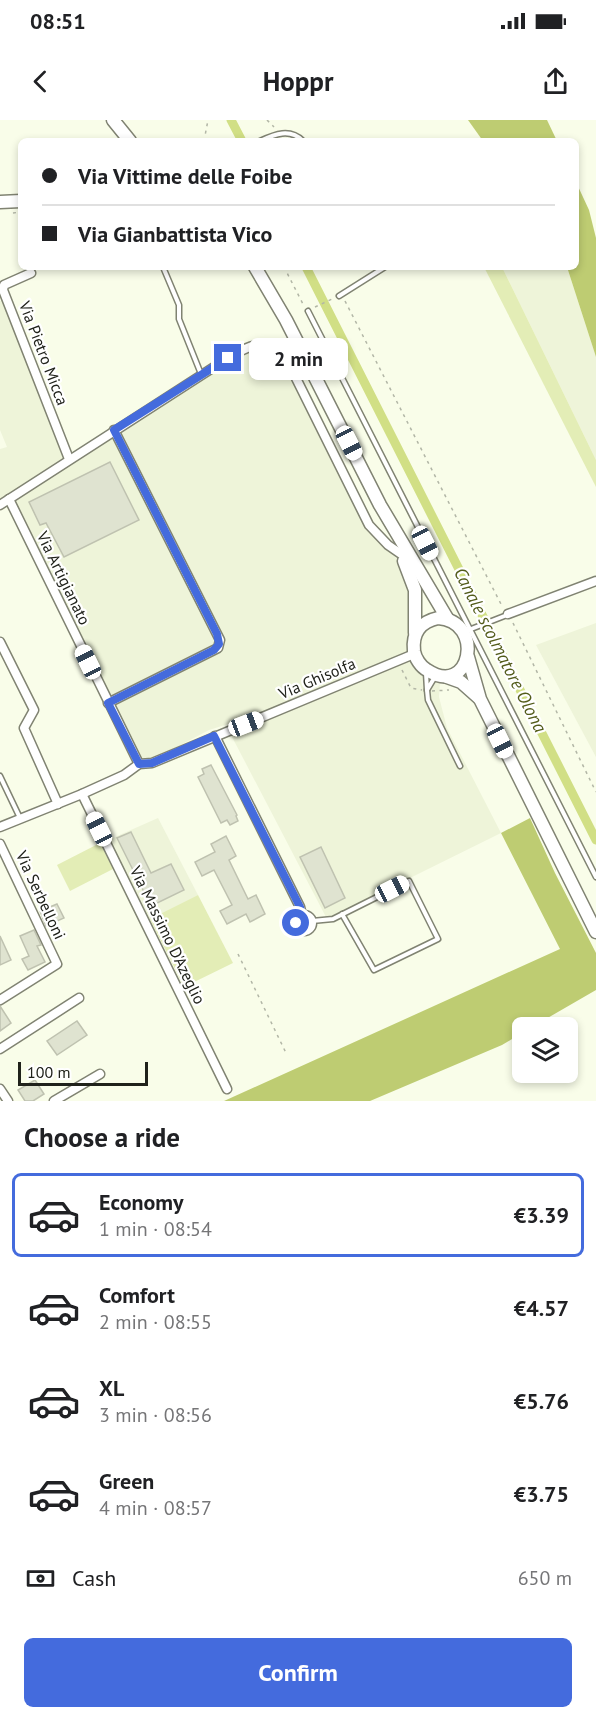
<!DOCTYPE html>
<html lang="en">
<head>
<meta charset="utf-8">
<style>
	body { margin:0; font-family:"PT Sans",sans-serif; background:#f6f6f6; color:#202124; height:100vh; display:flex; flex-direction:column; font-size:22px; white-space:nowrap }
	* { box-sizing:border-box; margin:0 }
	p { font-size:20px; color:#757577 }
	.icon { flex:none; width:33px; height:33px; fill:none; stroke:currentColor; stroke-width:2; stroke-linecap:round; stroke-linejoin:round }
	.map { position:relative; height:981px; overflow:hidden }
	.drawer { display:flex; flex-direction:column; background:#fff; flex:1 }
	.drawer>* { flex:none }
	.banner { position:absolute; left:18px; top:18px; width:561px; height:132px; border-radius:9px; box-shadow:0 3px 9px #0003; display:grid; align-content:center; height:132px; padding:0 24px; background:#fff }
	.fabs { position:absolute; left:512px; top:897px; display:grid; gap:12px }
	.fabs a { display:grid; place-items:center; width:66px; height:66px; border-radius:9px; background:#fff; box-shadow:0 3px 9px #0003; font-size:30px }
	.scale { position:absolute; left:18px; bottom:15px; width:130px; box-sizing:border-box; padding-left:6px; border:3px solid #20221b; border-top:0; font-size:16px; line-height:21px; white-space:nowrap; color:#20221b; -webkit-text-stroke:4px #fff; paint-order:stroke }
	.end { position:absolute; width:27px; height:27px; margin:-14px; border:8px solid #446bdd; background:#fff; box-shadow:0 0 0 3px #fff }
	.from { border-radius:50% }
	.bubble { position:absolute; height:42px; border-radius:9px; background:#fff; box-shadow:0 3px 9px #0003; font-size:20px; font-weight:800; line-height:42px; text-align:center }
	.car { position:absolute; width:18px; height:36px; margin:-18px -9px; border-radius:8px; box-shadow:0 0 4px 2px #0007; background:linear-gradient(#fff 24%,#345 0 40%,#fff 0 76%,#345 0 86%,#fff 0) }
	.banner b { display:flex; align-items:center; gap:21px; height:57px; font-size:22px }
	.banner b+b { border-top:2px solid #e0e0e0 }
	.banner i { width:15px; height:15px; background:#202124 }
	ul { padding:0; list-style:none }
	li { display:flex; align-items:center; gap:18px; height:84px; margin:0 12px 9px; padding:0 12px; border:3px solid transparent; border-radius:9px }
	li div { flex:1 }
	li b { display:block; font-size:22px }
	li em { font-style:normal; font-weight:800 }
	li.active { border-color:#446bdd }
	li>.icon { width:54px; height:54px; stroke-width:1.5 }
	h2 { padding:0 24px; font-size:27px; line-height:72px }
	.pay { display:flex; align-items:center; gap:15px; height:66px; padding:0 24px; font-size:22px }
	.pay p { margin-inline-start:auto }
	.primary-button { display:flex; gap:12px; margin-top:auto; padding:12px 24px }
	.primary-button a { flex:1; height:69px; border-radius:9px; background:#446bdd; color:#fff; font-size:24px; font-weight:800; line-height:69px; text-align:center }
	.status { display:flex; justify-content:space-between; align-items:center; height:42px; padding:0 30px; background:#fff; direction:ltr }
	.status svg { height:16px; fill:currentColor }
	header { display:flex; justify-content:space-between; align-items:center; height:78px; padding:0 24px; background:#fff; font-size:27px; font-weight:800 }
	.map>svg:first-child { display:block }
	.built { fill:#eef4d9 }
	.green { fill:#e3edb6 }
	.forest { fill:#becc72 }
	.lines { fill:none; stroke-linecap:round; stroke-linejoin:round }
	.canal { stroke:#d1df85; stroke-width:9 }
	.building { fill:#dfe3d0; stroke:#bfc2b0; stroke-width:1.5 }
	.lane-casing { stroke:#808372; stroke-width:7 }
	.street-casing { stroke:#808372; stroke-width:11 }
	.secondary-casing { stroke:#808372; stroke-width:15 }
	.path { stroke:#b2b6a6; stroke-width:1.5; stroke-dasharray:3 4.5; stroke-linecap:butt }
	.lane { stroke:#fff; stroke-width:4 }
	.street { stroke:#fff; stroke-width:8 }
	.secondary { stroke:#fff; stroke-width:12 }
	.route { stroke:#446bdd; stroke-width:8 }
	.labels { text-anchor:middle; stroke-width:4.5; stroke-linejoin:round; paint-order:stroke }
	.street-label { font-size:16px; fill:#20221b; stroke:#fff }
	.water-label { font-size:18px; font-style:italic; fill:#535c1b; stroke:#fff }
</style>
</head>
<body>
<div class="status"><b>08:51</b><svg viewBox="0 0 49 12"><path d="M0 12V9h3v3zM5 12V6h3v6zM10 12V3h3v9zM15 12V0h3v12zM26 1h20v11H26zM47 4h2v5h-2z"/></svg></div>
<header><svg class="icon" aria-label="back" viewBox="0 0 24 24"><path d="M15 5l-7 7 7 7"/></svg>Hoppr<svg class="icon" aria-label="share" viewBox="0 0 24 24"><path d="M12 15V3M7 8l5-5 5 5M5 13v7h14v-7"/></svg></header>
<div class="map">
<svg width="596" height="981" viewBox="0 0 596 981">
	<rect width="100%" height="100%" fill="#f9fde9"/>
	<g class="built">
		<path d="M502,147H567L596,237V340Z"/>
		<path d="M7,179L69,339L248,226L281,231L369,405L395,430L409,452L414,534L260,594L209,610L154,639L139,644L5,380L0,383V329L7,327L0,310V181Z"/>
		<path d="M596,503V637L536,525Z"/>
		<path d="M412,540L440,562L439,577L447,608L501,713L327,799L231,615Z"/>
		<path d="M158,698L198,775L146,801L106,721Z"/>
	</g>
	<g class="green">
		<path d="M484,147H502L596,340V367Z"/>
		<path d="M100,723L113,749L70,771L57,745Z"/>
		<path d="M198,775L233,843L184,867L150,799Z"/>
	</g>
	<g class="forest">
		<path d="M468,0H547L557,21H483Z"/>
		<path d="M576,62L589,90L596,118V237L567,147H576Z"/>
		<path d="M530,698L555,753L596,833V870L532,907L522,908V913L502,925L370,981H224L560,829L501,713Z"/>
	</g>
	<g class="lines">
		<g class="canal">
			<path d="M231,0L242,21"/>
			<path d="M306,147L596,720"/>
		</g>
	</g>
	<g class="building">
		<path d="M110,342L139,400L64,437L46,403L40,405L29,382Z"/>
		<path d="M211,645L237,695L236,696L238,701L230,705L227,700L221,703L198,657L204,654L202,649Z"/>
		<path d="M131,712L151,753L171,744L184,770L151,786L117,718Z"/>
		<path d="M226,716L236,736L229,740L248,779L256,775L265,794L250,802L246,794L227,804L220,791L232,785L214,750L202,756L195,742L215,732L211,724Z"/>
		<path d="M321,727L345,778L325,788L300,737Z"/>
		<path d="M57,784L64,798L46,806L40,791Z"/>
		<path d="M34,810L41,825L37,826L45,842L28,850L22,839L29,836L20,816Z"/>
		<path d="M0,816L11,840L0,845Z"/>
		<path d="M0,886L11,903L0,911Z"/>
		<path d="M77,901L87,915L57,935L47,921Z"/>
		<path d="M35,960L44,974L33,981H25L18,970Z"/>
	</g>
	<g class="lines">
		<g class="lane-casing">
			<g id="lane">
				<path d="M260,21C275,14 290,8 303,21"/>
				<path d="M163,147L179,185V199L201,254"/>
				<path d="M339,176L385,147"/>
				<path d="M308,191L596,757"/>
				<path d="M466,511L507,495"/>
				<path d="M426,553L427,570L436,555"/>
				<path d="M427,570L428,580L460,646"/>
				<path d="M0,656L20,698"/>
				<path d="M312,801L333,799L409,761L438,819L374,850L342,794"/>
			</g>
		</g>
		<g class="street-casing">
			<g id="street">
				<path d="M31,153L4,165L3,170L69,339"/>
				<path d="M9,379L139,644"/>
				<path d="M0,385L228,238C250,225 268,215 287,240L369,405L388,425L401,434"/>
				<path d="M508,494L596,461"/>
				<path d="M0,522L34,590L24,608L58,684"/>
				<path d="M108,583L218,528L220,520L114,310"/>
				<path d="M215,616L300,787L302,795"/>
				<path d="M82,674L227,969"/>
				<path d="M0,707L82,674L124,655L139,644L152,643L414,534"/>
				<path d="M0,724L57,844L0,880"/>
				<circle cx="304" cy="803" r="8"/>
				<path d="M0,929L79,878"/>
				<path d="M0,969L8,981"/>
				<path d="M54,981L100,954"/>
			</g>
		</g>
		<g class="secondary-casing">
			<g id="secondary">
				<path d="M113,0L130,21"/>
				<path d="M0,82L21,81"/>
				<path d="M255,147L286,200L380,385L447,498"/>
				<path d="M404,441L415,470V513"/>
				<path d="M438,498C486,501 471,579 427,550C421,547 415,538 414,531C412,513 420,502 438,498Z"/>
				<path d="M468,537L480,579L596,812"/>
				<path d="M447,557L461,562L479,578"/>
			</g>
		</g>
		<g class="path">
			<path d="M267,0L274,7"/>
			<path d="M204,21L208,0"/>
			<path d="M13,93L21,92"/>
			<path d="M284,147L304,186"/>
			<path d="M345,181L502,486"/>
			<path d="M315,187L332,179"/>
			<path d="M513,503L596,672"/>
			<path d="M402,550L411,568L422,570"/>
			<path d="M432,571L449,570"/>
			<path d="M238,834L287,935"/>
		</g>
		<use href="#lane" class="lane"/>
		<use href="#street" class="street"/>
		<use href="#secondary" class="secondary"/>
	</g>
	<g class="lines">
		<path class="route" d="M228,238L114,310L217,514L219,524L214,530L108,583L139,644L152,643L214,616L300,787L302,795L297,798L296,803"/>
	</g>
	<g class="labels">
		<g class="street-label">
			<text transform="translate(44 233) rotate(69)" y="6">Via Pietro Micca</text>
			<text transform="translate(64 458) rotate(64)" y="6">Via Artigianato</text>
			<text transform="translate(317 558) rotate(-23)" y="6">Via Ghisolfa</text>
			<text transform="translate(41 775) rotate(65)" y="6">Via Serbelloni</text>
			<text transform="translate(168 815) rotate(64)" y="6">Via Massimo D'Azeglio</text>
		</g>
		<g class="water-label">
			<text transform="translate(500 530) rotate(63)" y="6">Canale scolmatore Olona</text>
		</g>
	</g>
</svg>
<div class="fabs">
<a><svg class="icon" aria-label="layers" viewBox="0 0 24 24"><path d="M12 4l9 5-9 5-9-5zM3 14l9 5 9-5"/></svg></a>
</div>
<div class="scale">100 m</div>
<i class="end from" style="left:296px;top:803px"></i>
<i class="end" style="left:228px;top:238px"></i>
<div class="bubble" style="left:249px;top:218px;width:99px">2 min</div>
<i class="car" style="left:349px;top:323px;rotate:153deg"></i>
<i class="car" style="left:425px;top:423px;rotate:153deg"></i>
<i class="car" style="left:88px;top:542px;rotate:334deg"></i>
<i class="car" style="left:246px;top:604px;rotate:69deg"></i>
<i class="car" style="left:500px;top:621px;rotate:154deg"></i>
<i class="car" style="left:99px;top:709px;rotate:334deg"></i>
<i class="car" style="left:392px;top:769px;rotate:63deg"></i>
<div class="banner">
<b><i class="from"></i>Via Vittime delle Foibe</b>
<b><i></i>Via Gianbattista Vico</b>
</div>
</div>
<section class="drawer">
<h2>Choose a ride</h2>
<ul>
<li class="active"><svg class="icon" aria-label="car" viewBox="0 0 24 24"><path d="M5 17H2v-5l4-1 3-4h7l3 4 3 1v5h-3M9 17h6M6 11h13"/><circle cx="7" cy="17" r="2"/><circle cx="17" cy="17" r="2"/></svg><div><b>Economy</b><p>1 min · 08:54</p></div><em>€3.39</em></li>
<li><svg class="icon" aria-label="car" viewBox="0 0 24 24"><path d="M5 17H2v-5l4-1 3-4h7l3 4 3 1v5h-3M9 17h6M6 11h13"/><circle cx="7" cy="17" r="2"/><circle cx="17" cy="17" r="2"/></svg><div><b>Comfort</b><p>2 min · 08:55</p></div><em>€4.57</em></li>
<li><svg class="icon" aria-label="car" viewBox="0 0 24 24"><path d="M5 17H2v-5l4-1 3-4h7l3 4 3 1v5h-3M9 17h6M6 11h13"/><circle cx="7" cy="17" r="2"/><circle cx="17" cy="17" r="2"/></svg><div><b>XL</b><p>3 min · 08:56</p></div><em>€5.76</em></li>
<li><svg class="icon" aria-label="car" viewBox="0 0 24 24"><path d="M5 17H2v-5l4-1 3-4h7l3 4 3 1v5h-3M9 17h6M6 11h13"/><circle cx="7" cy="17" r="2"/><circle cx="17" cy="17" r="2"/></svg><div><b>Green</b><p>4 min · 08:57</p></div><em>€3.75</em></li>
</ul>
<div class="pay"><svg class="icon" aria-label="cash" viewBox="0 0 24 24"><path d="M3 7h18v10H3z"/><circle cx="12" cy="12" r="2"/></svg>Cash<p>650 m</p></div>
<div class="primary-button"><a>Confirm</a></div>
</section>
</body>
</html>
